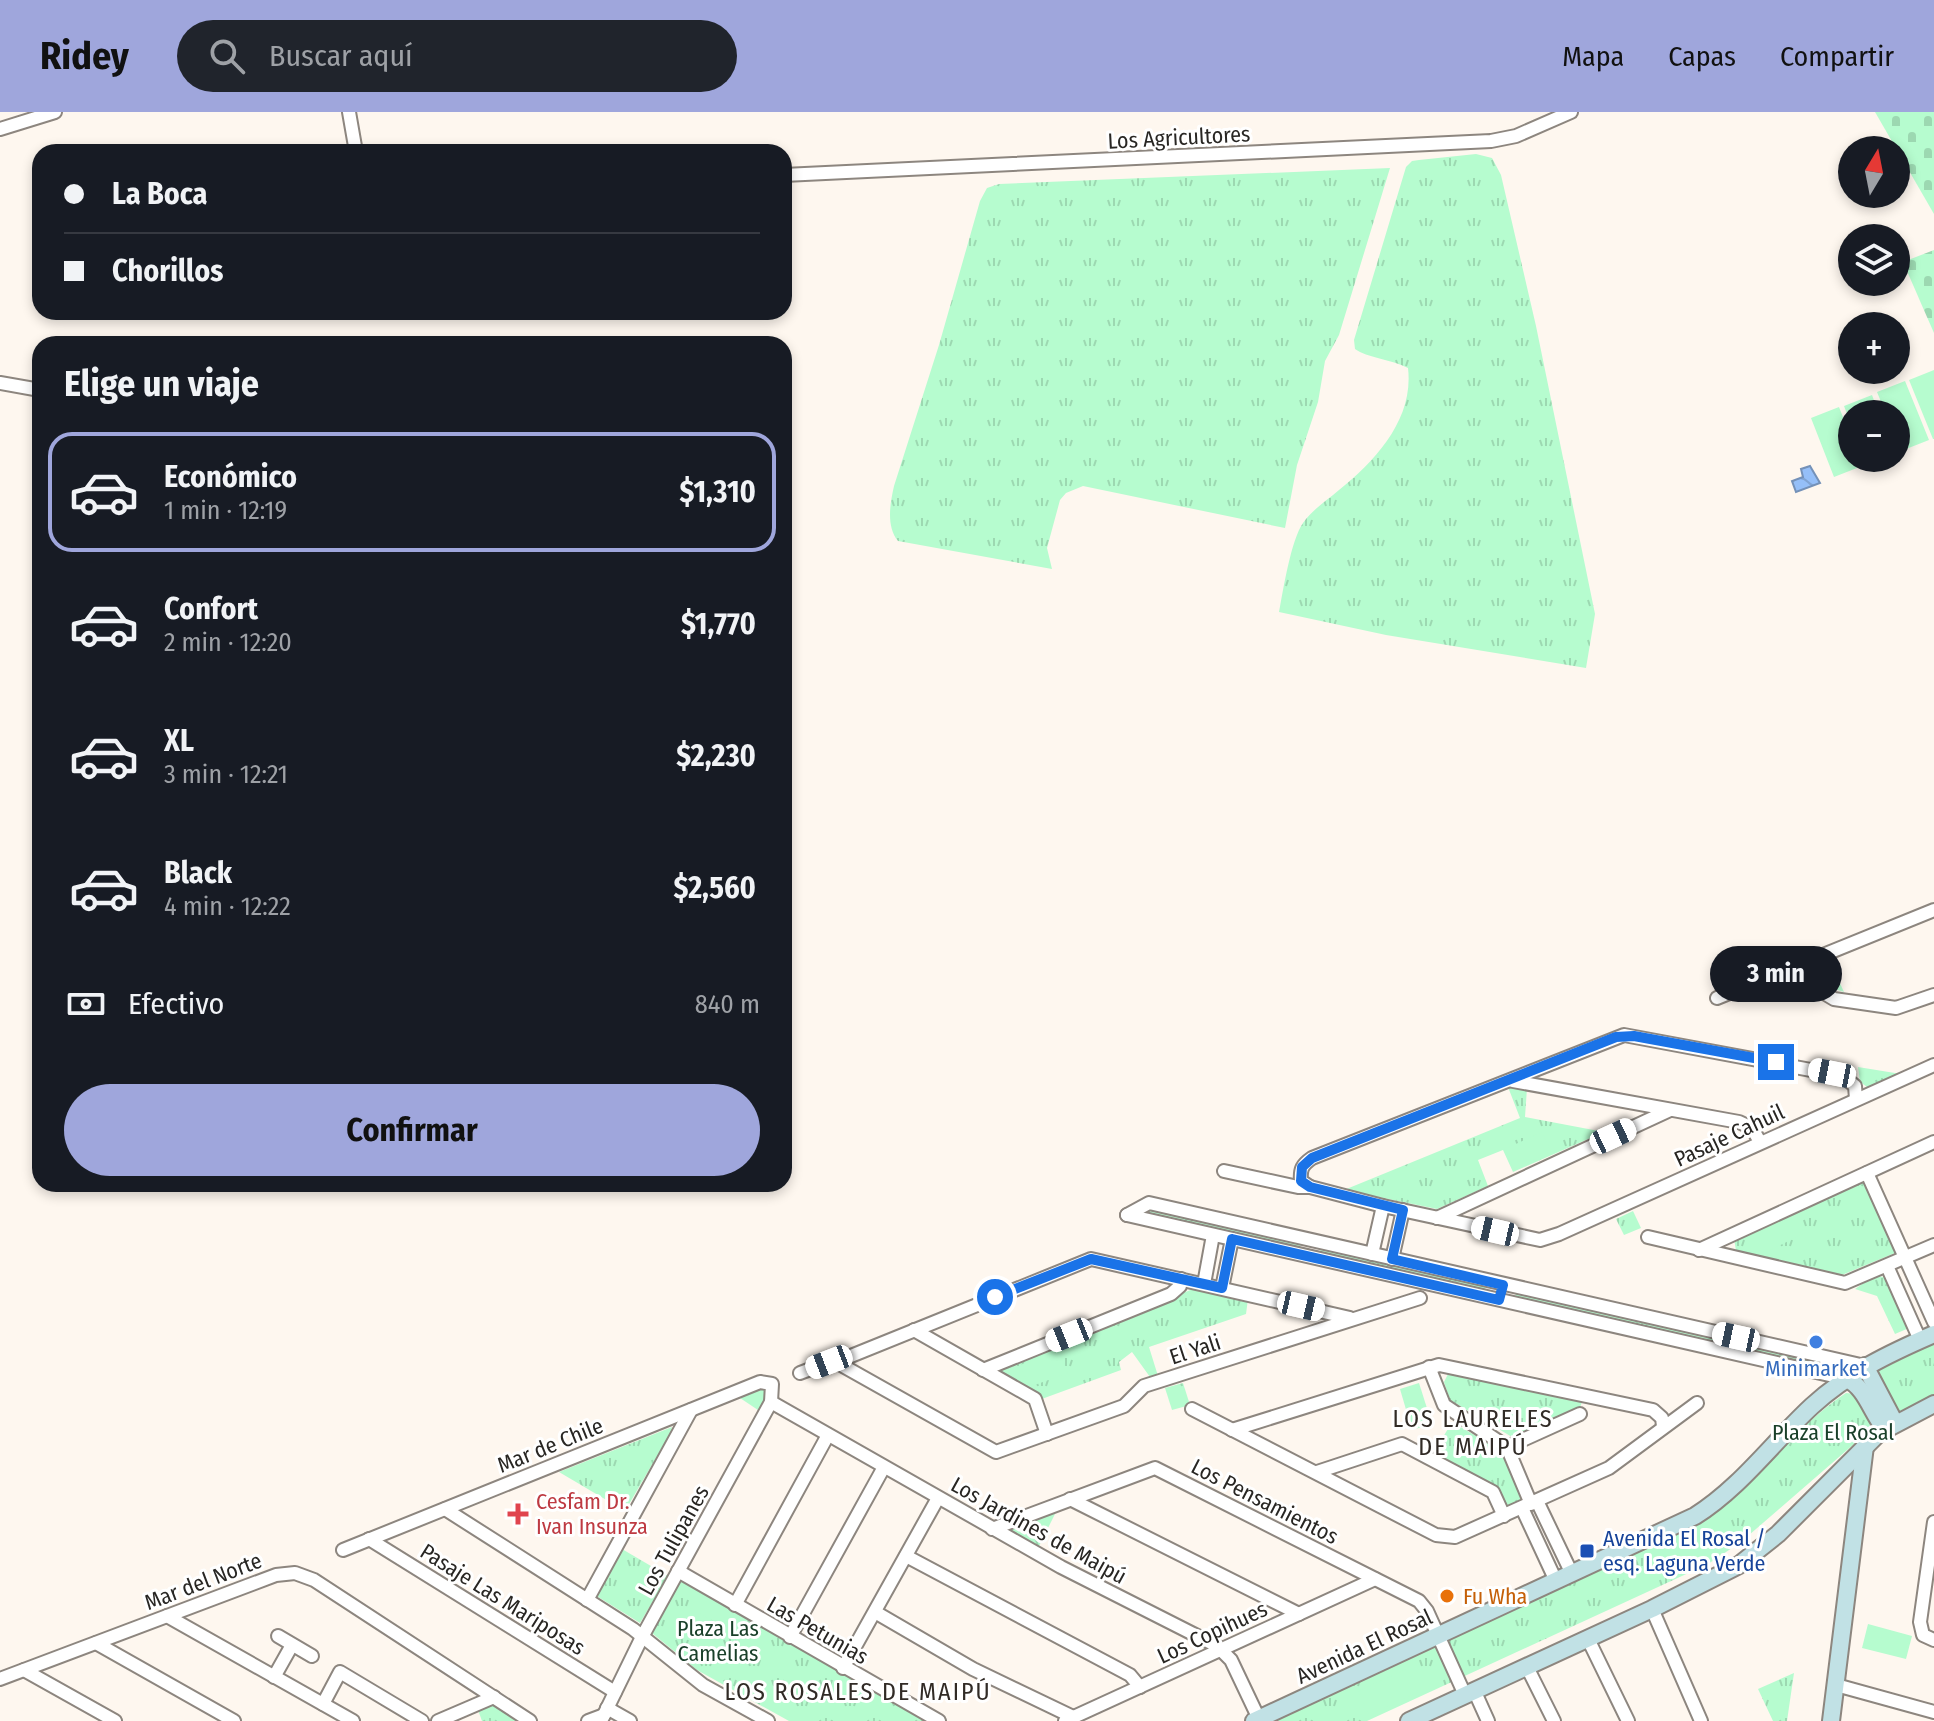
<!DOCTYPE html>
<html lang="es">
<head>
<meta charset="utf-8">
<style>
	body { margin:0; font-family:"Fira Sans Condensed",sans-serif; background:#20242c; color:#f1f3f6; height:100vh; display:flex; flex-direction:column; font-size:30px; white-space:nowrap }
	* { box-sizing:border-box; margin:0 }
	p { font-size:26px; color:#9ea1a6 }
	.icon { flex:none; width:44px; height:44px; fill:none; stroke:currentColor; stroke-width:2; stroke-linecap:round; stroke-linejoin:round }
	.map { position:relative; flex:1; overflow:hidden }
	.details { position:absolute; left:32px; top:224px; width:760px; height:856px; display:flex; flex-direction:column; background:#171b24; border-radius:24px; box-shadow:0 4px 12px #0003 }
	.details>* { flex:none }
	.guide { position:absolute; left:32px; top:32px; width:760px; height:176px; border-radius:24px; box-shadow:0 4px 12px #0003; display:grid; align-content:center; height:176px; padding:0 32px; background:#171b24 }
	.needle { width:52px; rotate:10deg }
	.fabs { position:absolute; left:1838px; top:24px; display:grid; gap:16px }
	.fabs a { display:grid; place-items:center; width:72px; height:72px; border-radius:50%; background:#171b24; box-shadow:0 4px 12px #0003; font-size:40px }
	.end { position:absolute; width:36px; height:36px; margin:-18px; border:10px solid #1a73e8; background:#fff; box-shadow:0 0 0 4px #fff }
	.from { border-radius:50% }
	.bubble { position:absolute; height:56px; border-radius:28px; background:#171b24; box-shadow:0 4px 12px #0003; font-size:26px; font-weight:700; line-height:56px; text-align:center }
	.car { position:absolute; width:24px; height:48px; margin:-24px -12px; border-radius:10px; box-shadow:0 0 6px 2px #0007; background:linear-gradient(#fff 24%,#345 0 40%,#fff 0 76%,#345 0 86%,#fff 0) }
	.guide b { display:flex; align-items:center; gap:28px; height:76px; font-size:30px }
	.guide b+b { border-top:2px solid #363941 }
	.guide i { width:20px; height:20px; background:#f1f3f6 }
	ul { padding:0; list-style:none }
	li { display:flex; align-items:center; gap:24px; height:120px; margin:0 16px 12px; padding:0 16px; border:4px solid transparent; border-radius:24px }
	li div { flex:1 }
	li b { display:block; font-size:30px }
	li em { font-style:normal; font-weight:700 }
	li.selected { border-color:#9fa6dc }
	li>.icon { width:72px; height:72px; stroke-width:1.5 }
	h2 { padding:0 32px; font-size:36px; line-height:96px }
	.pay { display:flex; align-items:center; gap:20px; height:88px; padding:0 32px; font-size:30px }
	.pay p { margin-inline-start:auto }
	.button { display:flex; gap:16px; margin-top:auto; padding:16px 32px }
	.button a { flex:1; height:92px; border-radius:48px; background:#9fa6dc; color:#111; font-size:32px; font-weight:700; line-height:92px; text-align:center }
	header { display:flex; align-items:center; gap:48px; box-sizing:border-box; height:112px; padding:0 40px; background:#9fa6dc; color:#111 }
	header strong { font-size:38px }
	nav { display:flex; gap:44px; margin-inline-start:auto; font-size:28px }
	.search { width:560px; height:72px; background:#20242c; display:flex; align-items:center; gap:20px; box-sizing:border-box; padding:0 28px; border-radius:44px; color:#9ea1a6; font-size:30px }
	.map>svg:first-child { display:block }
	.grass { fill:url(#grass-tufts) }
	.cemetery { fill:url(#cemetery-stones) }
	.garden { fill:#b6fccf }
	.water { fill:url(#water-waves); stroke:#7491b8; stroke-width:2 }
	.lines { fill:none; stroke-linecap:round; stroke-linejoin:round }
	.street-casing { stroke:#8d867f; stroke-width:16 }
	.secondary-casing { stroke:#8d867f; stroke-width:20 }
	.street { stroke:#fff; stroke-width:12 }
	.secondary { stroke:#c1e1e5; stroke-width:16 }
	.route { stroke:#1a73e8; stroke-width:10 }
	.shop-dot { fill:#3f7fe0; stroke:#fff; stroke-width:3 }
	.health-dot { fill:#e0444e; stroke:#fff; stroke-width:3 }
	.transit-dot { fill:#1a4fb4; stroke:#fff; stroke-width:3 }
	.food-dot { fill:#e8710a; stroke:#fff; stroke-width:3 }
	.labels { text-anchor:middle; stroke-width:6; stroke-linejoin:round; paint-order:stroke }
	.street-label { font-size:22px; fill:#282623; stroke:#fff }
	.shop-label { font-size:22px; fill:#366cbe; stroke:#fff }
	.park-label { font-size:22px; fill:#1a402a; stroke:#fff }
	.health-label { font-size:22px; fill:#be3a42; stroke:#fff; text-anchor:start }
	.transit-label { font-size:22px; fill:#164399; stroke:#fff; text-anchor:start }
	.food-label { font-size:22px; fill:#c56008; stroke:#fff; text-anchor:start }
	.neighbourhood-label { font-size:24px; letter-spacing:2px; fill:#312b26; stroke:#fff }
</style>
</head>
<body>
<header>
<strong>Ridey</strong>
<div class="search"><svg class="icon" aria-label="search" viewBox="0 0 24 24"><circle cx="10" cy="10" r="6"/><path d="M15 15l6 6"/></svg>Buscar aquí</div>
<nav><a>Mapa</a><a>Capas</a><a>Compartir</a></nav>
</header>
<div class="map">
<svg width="1934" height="1609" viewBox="0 0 1934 1609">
	<defs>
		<pattern id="grass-tufts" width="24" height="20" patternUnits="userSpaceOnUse" patternTransform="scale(2)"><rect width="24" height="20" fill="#b6fccf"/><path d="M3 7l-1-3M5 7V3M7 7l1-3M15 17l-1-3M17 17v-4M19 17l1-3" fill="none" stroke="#9cd8b1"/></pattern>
		<pattern id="cemetery-stones" width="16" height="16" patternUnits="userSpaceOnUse" patternTransform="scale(2)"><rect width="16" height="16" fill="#b6fccf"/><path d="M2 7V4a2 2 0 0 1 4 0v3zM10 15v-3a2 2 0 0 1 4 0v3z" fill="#9cd8b1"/></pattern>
		<pattern id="water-waves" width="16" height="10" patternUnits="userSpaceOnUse" patternTransform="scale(2)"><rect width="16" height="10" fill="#95bff8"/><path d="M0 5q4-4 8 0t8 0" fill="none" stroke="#80a4d4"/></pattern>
	</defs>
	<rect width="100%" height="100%" fill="#fef7ef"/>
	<g class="grass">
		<path d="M1476,42L1492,46L1501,63L1536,214L1595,502L1586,556L1386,523L1279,500C1283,478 1291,428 1303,411C1313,397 1326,389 1339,378C1376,348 1414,307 1408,256C1391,247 1367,246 1355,237L1354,228L1406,55L1412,49L1419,48Z"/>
		<path d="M1390,56L1339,223L1325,249L1318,290L1297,353L1285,416L1083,374L1066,381L1060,388L1047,436L1052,457L898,429C886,414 890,392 894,374L939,233L980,89L987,76L999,72Z"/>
		<path d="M1829,848L1844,880C1828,875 1819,871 1817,853Z"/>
		<path d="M1858,955L1901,962L1870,977L1860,970Z"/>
		<path d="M1515,972L1527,976L1525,1005L1604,1020L1513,1060L1503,1038L1478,1048L1488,1074L1437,1097L1344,1078L1520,1006L1508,975Z"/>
		<path d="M1863,1066L1896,1135L1895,1141L1842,1163L1736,1139L1734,1126Z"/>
		<path d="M1149,1098L1301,1131L1300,1136L1143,1101Z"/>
		<path d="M1633,1099L1641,1116L1624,1123L1616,1107Z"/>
		<path d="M1321,1136L1486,1173L1485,1178L1320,1140Z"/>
		<path d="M1875,1163L1887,1166L1909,1216L1895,1222L1877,1184L1855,1177Z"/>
		<path d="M1193,1177L1248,1187L1246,1202L1149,1235L1158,1264L1150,1265L1132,1240L1119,1250L1121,1258L1039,1288L1001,1263L999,1258L1003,1253Z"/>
		<path d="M1516,1181L1840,1254L1834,1257L1515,1185Z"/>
		<path d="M1934,1228V1283L1898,1301L1874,1256Z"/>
		<path d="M1448,1262L1582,1290L1579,1298L1569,1303L1567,1301L1512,1325L1450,1288L1444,1270Z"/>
		<path d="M1183,1271L1190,1293L1172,1298L1165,1276Z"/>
		<path d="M762,1274L767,1277L768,1283L758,1298L740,1286Z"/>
		<path d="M1846,1281L1855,1282L1871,1310L1869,1319L1741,1430L1708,1452L1367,1609H1275L1711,1404C1761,1368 1794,1315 1846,1281Z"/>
		<path d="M1452,1310L1502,1339L1523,1387L1506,1395L1494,1373L1433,1342Z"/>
		<path d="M672,1315L670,1322L625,1399L559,1360Z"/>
		<path d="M1056,1400L1039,1434L1007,1418L1011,1415Z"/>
		<path d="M622,1437L668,1464L640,1511L595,1483Z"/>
		<path d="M673,1463L930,1609H789L697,1558L647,1517Z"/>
		<path d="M1794,1561L1787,1609H1773L1758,1577Z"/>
		<path d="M488,1594H495L520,1609H482L478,1598Z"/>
	</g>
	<g class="cemetery">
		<path d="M1875,0H1934V102Z"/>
		<path d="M1934,138V221L1903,150Z"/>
	</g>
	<g class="garden">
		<path d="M1934,258V327H1933L1909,268Z"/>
		<path d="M1905,269L1929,328L1901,339L1896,327V302H1886L1877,280Z"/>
		<path d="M1872,283L1879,302H1852V315L1844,294Z"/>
		<path d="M1839,295L1852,328V346H1859L1862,354L1834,365L1811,306Z"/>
		<path d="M1542,1020L1551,1040L1514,1057L1505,1037Z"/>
		<path d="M1797,1100L1807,1120L1766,1140L1756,1120Z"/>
		<path d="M1059,1238L1068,1261L1029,1275L1020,1253Z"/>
		<path d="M1419,1271L1432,1312L1412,1318L1400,1277Z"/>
		<path d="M685,1494L722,1513L709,1535L673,1516Z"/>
		<path d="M1868,1512L1912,1524L1906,1547L1862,1536Z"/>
		<path d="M1407,1557L1418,1580L1369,1603L1358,1579Z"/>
	</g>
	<path class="water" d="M1810,354L1820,371L1796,380L1792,369L1803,365L1801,357Z"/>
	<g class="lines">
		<g class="street-casing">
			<g id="street">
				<path d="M349,0L356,40"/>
				<path d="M0,17L55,0"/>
				<path d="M784,63L1491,29L1516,24L1571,0"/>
				<path d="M0,271L40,278"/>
				<path d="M1803,851L1814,875L1834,887L1896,896L1934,883"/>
				<path d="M1717,886L1934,798"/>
				<path d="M1513,969L1739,1010L1752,1016L1760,1030"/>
				<path d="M1224,1059L1298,1075H1310L1383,1094L1540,1128L1559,1122L1934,953"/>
				<path d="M1867,1061L1934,1210"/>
				<path d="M1310,1075L1301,1069C1300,1057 1302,1053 1312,1046L1624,923L1843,964L1855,974L1856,987"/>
				<path d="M1127,1103L1149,1091L1865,1254"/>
				<path d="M1127,1103L1847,1267"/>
				<path d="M1437,1106L1670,998"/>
				<path d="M1648,1125L1845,1171L1934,1133"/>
				<path d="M1699,1138L1934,1030"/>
				<path d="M1372,1142L1383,1094"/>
				<path d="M1392,1147L1403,1098"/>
				<path d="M1887,1154L1920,1228"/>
				<path d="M1204,1172L1213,1123"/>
				<path d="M1222,1176L1232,1127"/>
				<path d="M914,1218L1035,1287L1047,1322"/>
				<path d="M836,1250L996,1340L1124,1294L1144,1274L1420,1186"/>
				<path d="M1429,1255L1444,1293L1507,1335L1531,1392"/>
				<path d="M983,1258L1171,1182L1180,1174L1181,1167"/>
				<path d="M800,1261L829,1250H836L1091,1147L1350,1206"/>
				<path d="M771,1290L1061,1455L1217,1534L1231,1548L1260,1609"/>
				<path d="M1192,1297L1436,1423L1455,1425L1609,1356L1697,1291"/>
				<path d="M1232,1318L1439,1253L1653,1298L1662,1306L1663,1314"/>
				<path d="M1507,1335L1580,1302"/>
				<path d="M1317,1360L1402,1332L1493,1380L1504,1404"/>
				<path d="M1070,1387L1299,1502"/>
				<path d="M1537,1389L1572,1462"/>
				<path d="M1522,1396L1556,1469"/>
				<path d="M445,1397L633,1517L703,1573L768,1609"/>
				<path d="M1934,1410L1920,1510L1923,1523L1934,1528"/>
				<path d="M992,1417L1155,1356L1419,1489L1427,1499L1465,1583"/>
				<path d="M369,1427L615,1580"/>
				<path d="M343,1438L760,1270L772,1272L771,1290L642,1525L601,1609"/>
				<path d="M906,1444L1130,1563L1140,1575"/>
				<path d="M678,1459L939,1609"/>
				<path d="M587,1488L691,1298"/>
				<path d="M735,1493L828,1323"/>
				<path d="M1652,1497L1701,1609"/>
				<path d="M875,1500L973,1557L1073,1605"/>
				<path d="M167,1504L353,1609"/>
				<path d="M278,1524L312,1544"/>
				<path d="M790,1525L884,1355"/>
				<path d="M1588,1527L1628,1609"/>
				<path d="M96,1531L234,1609"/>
				<path d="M1527,1555L1554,1609"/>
				<path d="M843,1556L938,1386"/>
				<path d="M24,1558L115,1609"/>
				<path d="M274,1565L292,1533"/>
				<path d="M0,1567L276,1463L295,1461L314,1468L530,1609"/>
				<path d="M1836,1573L1934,1600"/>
				<path d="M1474,1578L1488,1609"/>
				<path d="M323,1592L340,1560L422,1609"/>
				<path d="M607,1596L630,1609"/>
				<path d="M438,1609L494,1585"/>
				<path d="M588,1609L604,1603"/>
				<path d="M1065,1609L1375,1467"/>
			</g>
		</g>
		<g class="secondary-casing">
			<g id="secondary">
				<path d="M1865,1254L1895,1311"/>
				<path d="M1847,1267C1866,1276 1871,1300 1885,1317"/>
				<path d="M1254,1609L1695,1404C1741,1375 1773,1330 1812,1294C1848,1261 1890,1241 1934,1222"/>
				<path d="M1409,1609L1652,1497L1739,1453L1778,1422L1879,1321L1934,1292"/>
				<path d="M1831,1609L1865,1334"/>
			</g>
		</g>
		<use href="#street" class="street"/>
		<use href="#secondary" class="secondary"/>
	</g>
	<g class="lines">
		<path class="route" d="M995,1185L1091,1147L1222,1176L1232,1127L1499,1188L1503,1173L1392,1147L1403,1098L1310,1075L1301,1069L1302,1055L1312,1046L1616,925L1634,924L1776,950"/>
	</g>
	<circle class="shop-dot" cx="1816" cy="1230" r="8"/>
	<path class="health-dot" d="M514 1390h8v8h8v8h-8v8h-8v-8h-8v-8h8z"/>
	<rect class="transit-dot" x="1579" y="1431" width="16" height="16" rx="4"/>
	<circle class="food-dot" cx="1447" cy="1484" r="8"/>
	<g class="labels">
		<g class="street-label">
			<text transform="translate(1179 25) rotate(-3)" y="8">Los Agricultores</text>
			<text transform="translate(1729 1023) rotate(-25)" y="8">Pasaje Cahuil</text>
			<text transform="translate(1195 1237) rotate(-18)" y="8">El Yali</text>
			<text transform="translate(550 1333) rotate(-22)" y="8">Mar de Chile</text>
			<text transform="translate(1265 1389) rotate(27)" y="8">Los Pensamientos</text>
			<text transform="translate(1039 1418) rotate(29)" y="8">Los Jardines de Maipú</text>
			<text transform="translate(673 1428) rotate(-61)" y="8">Los Tulipanes</text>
			<text transform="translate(203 1469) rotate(-21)" y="8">Mar del Norte</text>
			<text transform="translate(503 1487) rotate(32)" y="8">Pasaje Las Mariposas</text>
			<text transform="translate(818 1518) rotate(30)" y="8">Las Petunias</text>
			<text transform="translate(1212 1520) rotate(-25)" y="8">Los Copihues</text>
			<text transform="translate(1364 1534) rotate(-25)" y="8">Avenida El Rosal</text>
		</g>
		<g class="shop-label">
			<text x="1816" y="1264">Minimarket</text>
		</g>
		<g class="park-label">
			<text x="1833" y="1328">Plaza El Rosal</text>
			<text x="718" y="1524">Plaza Las<tspan x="718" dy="25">Camelias</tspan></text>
		</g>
		<g class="health-label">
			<text x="536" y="1397">Cesfam Dr.<tspan x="536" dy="25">Ivan Insunza</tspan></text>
		</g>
		<g class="transit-label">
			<text x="1603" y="1434">Avenida El Rosal /<tspan x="1603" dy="25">esq. Laguna Verde</tspan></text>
		</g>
		<g class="food-label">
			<text x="1463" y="1492">Fu Wha</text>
		</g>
		<g class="neighbourhood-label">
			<text x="1473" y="1315">LOS LAURELES<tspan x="1473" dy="28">DE MAIPÚ</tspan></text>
			<text x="858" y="1588">LOS ROSALES DE MAIPÚ</text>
		</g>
	</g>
</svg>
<div class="fabs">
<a><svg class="needle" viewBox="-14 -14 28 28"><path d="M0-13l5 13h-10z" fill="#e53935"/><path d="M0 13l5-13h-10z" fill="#9ea1a6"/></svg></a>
<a><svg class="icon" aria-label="layers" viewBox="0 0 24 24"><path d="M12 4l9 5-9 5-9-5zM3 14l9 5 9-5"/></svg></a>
<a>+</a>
<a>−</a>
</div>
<i class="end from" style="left:995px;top:1185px"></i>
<i class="end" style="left:1776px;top:950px"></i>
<div class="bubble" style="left:1710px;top:834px;width:132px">3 min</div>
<i class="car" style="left:1832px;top:961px;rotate:281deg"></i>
<i class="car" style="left:1613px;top:1024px;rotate:65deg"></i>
<i class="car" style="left:1495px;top:1119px;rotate:283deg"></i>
<i class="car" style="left:1301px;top:1194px;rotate:103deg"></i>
<i class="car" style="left:1069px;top:1223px;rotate:248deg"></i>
<i class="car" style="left:1736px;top:1225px;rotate:282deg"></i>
<i class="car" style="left:829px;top:1250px;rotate:249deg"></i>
<div class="guide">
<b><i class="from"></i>La Boca</b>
<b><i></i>Chorillos</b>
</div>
<section class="details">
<h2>Elige un viaje</h2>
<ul>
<li class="selected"><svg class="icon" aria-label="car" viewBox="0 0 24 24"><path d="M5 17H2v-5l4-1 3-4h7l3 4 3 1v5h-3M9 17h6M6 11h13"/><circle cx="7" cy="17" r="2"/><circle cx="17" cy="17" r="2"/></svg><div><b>Económico</b><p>1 min · 12:19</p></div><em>$1,310</em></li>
<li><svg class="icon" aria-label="car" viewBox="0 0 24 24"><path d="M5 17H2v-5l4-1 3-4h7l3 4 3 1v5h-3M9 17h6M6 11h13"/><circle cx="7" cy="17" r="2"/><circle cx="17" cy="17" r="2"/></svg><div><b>Confort</b><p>2 min · 12:20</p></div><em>$1,770</em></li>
<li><svg class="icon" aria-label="car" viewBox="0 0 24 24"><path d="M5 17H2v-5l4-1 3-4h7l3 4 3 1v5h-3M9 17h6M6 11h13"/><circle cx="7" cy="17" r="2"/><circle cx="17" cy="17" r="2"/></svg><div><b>XL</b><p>3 min · 12:21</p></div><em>$2,230</em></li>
<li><svg class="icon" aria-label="car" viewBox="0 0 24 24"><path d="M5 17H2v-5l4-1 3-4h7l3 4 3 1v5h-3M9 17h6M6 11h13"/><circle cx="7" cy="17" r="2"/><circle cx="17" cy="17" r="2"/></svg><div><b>Black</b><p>4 min · 12:22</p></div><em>$2,560</em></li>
</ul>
<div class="pay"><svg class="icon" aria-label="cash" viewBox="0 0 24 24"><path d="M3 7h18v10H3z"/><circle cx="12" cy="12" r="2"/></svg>Efectivo<p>840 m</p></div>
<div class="button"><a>Confirmar</a></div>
</section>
</div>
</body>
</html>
